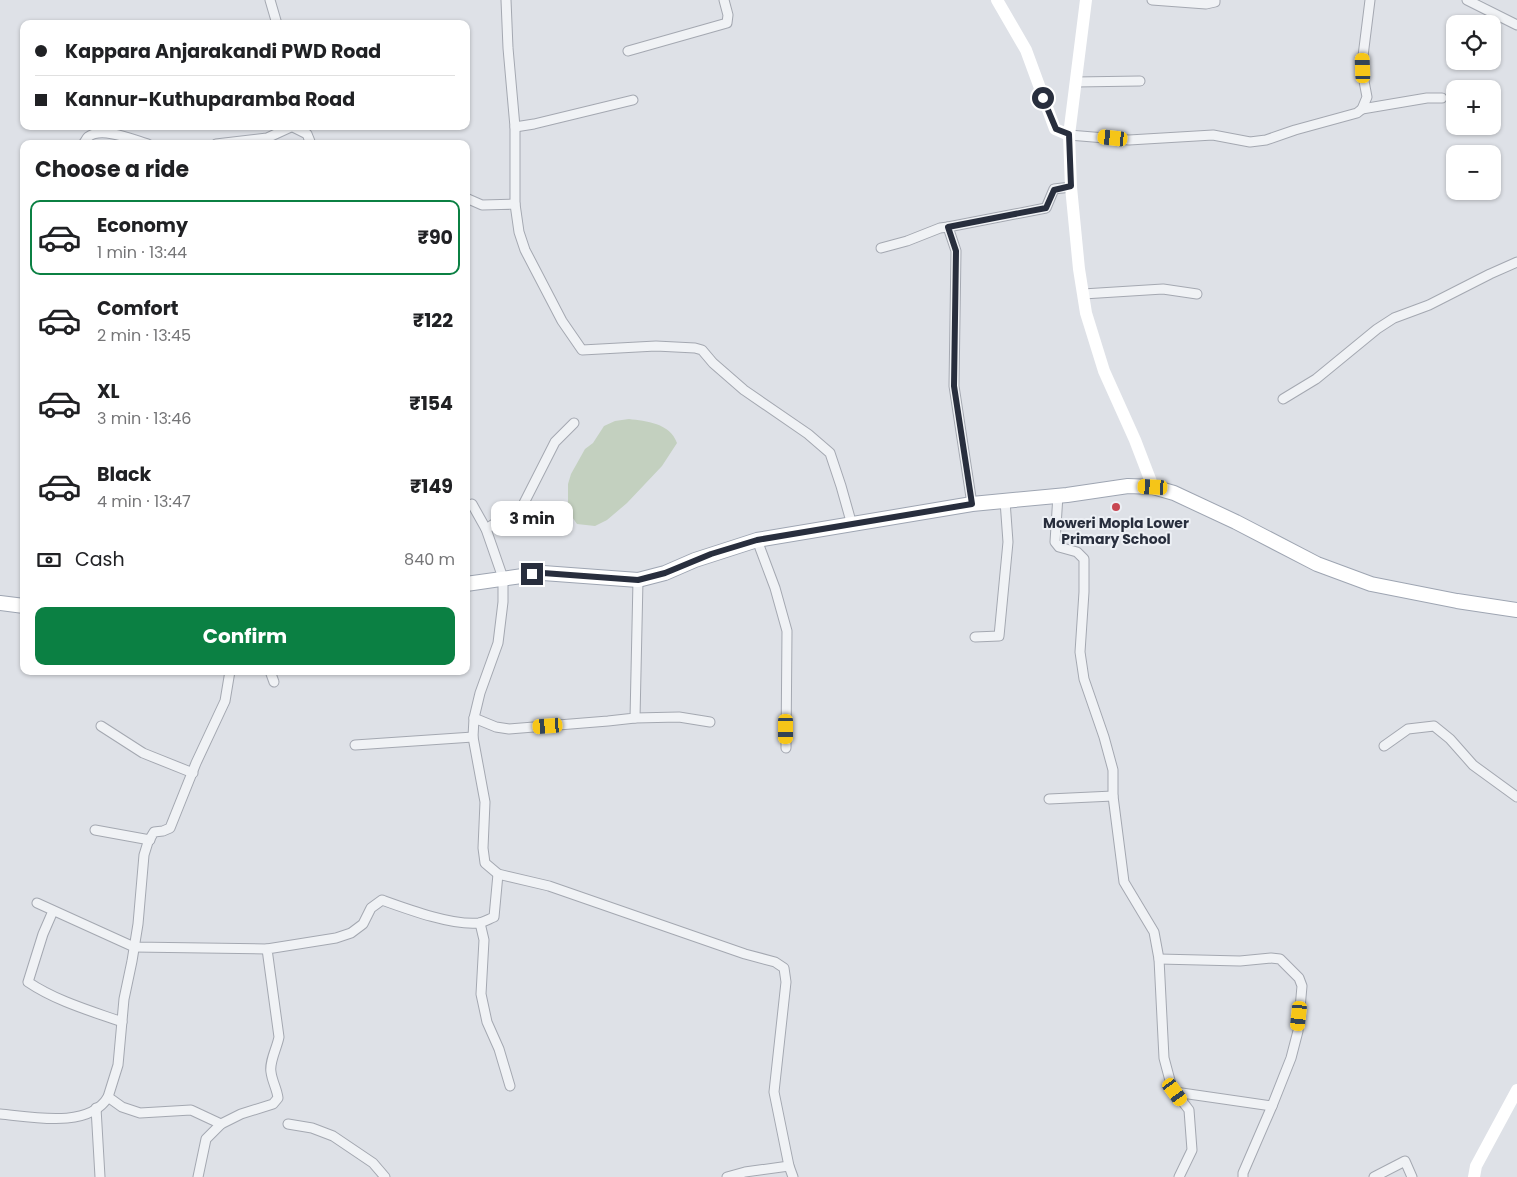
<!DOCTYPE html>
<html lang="en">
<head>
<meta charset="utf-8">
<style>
	body { margin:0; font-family:Poppins,sans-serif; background:#f2f2f2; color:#202124; height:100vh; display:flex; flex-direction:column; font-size:19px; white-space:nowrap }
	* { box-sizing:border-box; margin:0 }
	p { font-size:16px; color:#757577 }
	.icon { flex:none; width:28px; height:28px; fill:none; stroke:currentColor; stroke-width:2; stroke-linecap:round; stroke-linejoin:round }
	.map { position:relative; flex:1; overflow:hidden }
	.sheet { position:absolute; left:20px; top:140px; width:450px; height:535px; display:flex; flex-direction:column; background:#fff; border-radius:10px; box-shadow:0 1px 4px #0004 }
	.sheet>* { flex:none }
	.banner { position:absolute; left:20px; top:20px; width:450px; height:110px; border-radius:10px; box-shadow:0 1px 4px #0004; display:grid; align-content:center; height:110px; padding:0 15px; background:#fff }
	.fabs { position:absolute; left:1446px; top:15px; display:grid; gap:10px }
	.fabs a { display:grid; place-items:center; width:55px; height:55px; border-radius:10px; background:#fff; box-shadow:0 1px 4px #0004; font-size:25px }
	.end { position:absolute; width:22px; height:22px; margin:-11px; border:6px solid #282e3d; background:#fff; box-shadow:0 0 0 2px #fff }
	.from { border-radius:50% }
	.bubble { position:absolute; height:35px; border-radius:10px; background:#fff; box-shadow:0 1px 4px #0004; font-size:16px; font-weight:700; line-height:35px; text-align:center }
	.car { position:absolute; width:15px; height:30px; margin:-15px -8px; border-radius:6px; box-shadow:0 0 4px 1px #0007; background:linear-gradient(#f5c518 24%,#345 0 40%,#f5c518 0 76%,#345 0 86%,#f5c518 0) }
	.banner b { display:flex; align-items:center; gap:18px; height:48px; font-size:19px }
	.banner b+b { border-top:1px solid #e0e0e0 }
	.banner i { width:12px; height:12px; background:#202124 }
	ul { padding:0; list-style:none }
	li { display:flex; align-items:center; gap:15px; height:75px; margin:0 10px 8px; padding:0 5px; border:2px solid transparent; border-radius:10px }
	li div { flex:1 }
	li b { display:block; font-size:19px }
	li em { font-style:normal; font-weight:700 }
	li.current { border-color:#0b8043 }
	li>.icon { width:45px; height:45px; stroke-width:1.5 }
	h2 { padding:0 15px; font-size:22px; line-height:60px }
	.pay { display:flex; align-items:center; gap:12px; height:55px; padding:0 15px; font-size:19px }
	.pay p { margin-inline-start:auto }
	.primary-button { display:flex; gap:10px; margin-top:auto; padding:10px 15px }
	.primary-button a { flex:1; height:58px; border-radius:10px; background:#0b8043; color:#fff; font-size:20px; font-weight:700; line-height:58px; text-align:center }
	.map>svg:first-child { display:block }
	.green { fill:#c3d0bf }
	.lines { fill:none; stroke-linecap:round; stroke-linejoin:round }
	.minor-casing { stroke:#a4a8b1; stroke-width:11 }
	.primary-casing { stroke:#9ea5b2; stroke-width:16 }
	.minor { stroke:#f0f2f5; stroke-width:9 }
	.secondary { stroke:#fff; stroke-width:12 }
	.primary { stroke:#fff; stroke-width:14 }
	.route { stroke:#282e3d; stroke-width:6 }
	.poi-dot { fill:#c84752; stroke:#edf0f5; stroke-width:2 }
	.labels { text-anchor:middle; stroke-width:4; stroke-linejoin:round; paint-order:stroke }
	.poi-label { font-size:14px; font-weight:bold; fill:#282e3d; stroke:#edf0f5 }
</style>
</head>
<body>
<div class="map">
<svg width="1517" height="1177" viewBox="0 0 1517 1177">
	<rect width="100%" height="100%" fill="#dee1e7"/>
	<path class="green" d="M629,419C646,421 670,423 677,443L662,466L627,503L607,520L595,526L577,524L568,511V484L571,474L585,449L593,443L604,426L615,421Z"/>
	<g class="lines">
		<g class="minor-casing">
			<g id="minor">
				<path d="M270,0L277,24"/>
				<path d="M506,0L508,48L515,127V204"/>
				<path d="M1152,0L1206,4L1215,2V0"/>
				<path d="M1467,0L1517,25"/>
				<path d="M628,51L727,23L728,15L724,0"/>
				<path d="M1076,82L1140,81"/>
				<path d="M1362,109L1427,98H1442"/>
				<path d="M291,126L307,134L311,144"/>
				<path d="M515,127L534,124L633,100"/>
				<path d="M1069,135L1129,140L1213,135L1250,142L1266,140L1295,130L1357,113L1362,109L1367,97L1364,81L1363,56L1370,0"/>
				<path d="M83,144C85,142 86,139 88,137C101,126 134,140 148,144"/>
				<path d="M216,144L267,138L291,127"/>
				<path d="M466,198L482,205L515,204L519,232L525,250L562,321L582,350L656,346L695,348L702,350L713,363L744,390L808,434L830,453L841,486L852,525"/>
				<path d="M881,248L907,241L940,228L948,227"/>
				<path d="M1083,294L1163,289L1197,294"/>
				<path d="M1283,399L1316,379L1377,329L1394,318L1429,305L1490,274L1517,262"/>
				<path d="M1058,495L1055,542L1059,547L1077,552L1084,559V592L1080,652L1084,679L1104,737L1113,770V796L1124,882L1154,932L1159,959L1164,1058L1172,1088L1189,1110L1192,1150L1179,1177"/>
				<path d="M472,504L486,529L503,578V602L498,643L480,693L474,718L473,737L485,802L483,848L485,863L498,874L549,886L745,954L775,962L784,968L786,982L774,1092L789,1166L793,1177"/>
				<path d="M972,504L954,386L956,251L948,227L1046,208L1054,189L1071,187"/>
				<path d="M486,529L523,505L555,442L574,423"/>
				<path d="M757,540L775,588L787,631L786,748"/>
				<path d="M975,637L999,636L1008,542L1005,501"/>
				<path d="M270,671L274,682"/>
				<path d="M474,718L496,727L509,729L608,721L635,718L638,580"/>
				<path d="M635,718L679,717L710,722"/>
				<path d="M101,726L143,753L193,773"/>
				<path d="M355,745L473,737"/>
				<path d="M1384,746L1408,729L1434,726L1450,739L1473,765L1517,797"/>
				<path d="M1049,799L1113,796"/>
				<path d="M95,830L150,840"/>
				<path d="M37,903L134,947L267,949"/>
				<path d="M53,911L43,934L28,982C56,1001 91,1011 122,1022"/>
				<path d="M480,923L484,940L481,994L487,1022L499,1049L510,1086"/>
				<path d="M1159,959L1240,961L1271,958L1280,959L1299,978L1302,986L1298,1031L1291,1058L1272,1106"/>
				<path d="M1175,1092L1272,1106L1243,1173V1177"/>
				<path d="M96,1108L100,1177"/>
				<path d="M0,1114C32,1117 89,1129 108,1097"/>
				<path d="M221,1124L191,1110L140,1113L122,1107L108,1097L118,1065L124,999L132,961L138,924L144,855L148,842L154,832L163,831L170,828L196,763L225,701L230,671"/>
				<path d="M288,1124L312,1128L333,1136L373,1163L385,1177"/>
				<path d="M198,1177L206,1139L221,1124L241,1114L273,1104L278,1098C277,1089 272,1081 271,1072C269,1062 277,1048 279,1037L267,949L336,938L351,933L363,924L371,908L382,900C407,909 453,926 479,923C484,922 489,919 494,917L498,874"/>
				<path d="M727,1177L745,1172L789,1166"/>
				<path d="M1374,1177L1405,1161L1412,1177"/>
			</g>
		</g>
		<g class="primary-casing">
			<g id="primary">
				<path d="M466,584L543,573L638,580L665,573L695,560L757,540L972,504L1067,495L1128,486L1153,487L1174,493L1236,522L1317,564L1371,584L1457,601L1517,610"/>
				<path d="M0,603L24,606"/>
			</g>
		</g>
		<use href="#minor" class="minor"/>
		<g class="secondary">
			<path d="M997,0L1026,50L1055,129L1069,135"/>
			<path d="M1086,0L1069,135L1071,187L1079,269L1086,313L1104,371L1135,440L1153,487"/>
			<path d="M1474,1177L1476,1166L1517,1090"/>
		</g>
		<use href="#primary" class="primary"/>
	</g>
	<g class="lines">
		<path class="route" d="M532,574L543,573L638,580L665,573L711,554L757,540L972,504L954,386L956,251L948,227L1046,208L1054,190L1071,186L1069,134L1056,129L1043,98"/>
	</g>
	<circle class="poi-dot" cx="1116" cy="507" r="5"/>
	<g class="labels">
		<g class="poi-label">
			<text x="1116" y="528">Moweri Mopla Lower<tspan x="1116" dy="16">Primary School</tspan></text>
		</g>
	</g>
</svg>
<div class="fabs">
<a><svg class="icon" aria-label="locate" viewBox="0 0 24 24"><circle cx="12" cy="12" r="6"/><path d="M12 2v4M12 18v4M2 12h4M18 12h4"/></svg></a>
<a>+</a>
<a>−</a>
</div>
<i class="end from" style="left:1043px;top:98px"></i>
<i class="end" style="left:532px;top:574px"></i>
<div class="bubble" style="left:491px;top:501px;width:82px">3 min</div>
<i class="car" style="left:1363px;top:68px;rotate:358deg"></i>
<i class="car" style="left:1113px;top:138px;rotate:276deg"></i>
<i class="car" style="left:1153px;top:487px;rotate:273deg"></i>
<i class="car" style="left:548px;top:726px;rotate:266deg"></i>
<i class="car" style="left:786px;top:729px;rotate:180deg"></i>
<i class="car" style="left:1299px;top:1016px;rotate:186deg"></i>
<i class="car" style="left:1175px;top:1092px;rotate:144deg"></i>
<div class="banner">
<b><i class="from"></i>Kappara Anjarakandi PWD Road</b>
<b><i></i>Kannur-Kuthuparamba Road</b>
</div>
<section class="sheet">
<h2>Choose a ride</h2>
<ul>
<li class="current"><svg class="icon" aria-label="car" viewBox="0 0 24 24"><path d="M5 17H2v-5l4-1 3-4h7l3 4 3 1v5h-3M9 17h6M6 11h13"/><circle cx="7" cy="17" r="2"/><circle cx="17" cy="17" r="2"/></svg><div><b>Economy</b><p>1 min · 13:44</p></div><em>₹90</em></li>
<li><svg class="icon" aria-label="car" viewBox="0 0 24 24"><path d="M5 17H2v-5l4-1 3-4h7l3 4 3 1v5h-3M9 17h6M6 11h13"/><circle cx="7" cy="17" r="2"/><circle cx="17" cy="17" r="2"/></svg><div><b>Comfort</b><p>2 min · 13:45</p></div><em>₹122</em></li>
<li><svg class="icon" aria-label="car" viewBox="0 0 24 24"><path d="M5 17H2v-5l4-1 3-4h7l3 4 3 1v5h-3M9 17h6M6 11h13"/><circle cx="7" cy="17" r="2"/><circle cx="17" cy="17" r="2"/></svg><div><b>XL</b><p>3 min · 13:46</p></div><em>₹154</em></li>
<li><svg class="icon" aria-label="car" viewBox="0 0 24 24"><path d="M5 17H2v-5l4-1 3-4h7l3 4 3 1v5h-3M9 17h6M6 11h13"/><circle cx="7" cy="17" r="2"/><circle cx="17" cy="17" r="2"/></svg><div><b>Black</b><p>4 min · 13:47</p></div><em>₹149</em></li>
</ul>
<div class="pay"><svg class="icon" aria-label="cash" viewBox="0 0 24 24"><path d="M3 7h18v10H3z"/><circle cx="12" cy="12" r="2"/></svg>Cash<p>840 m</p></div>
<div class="primary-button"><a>Confirm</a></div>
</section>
</div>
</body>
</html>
